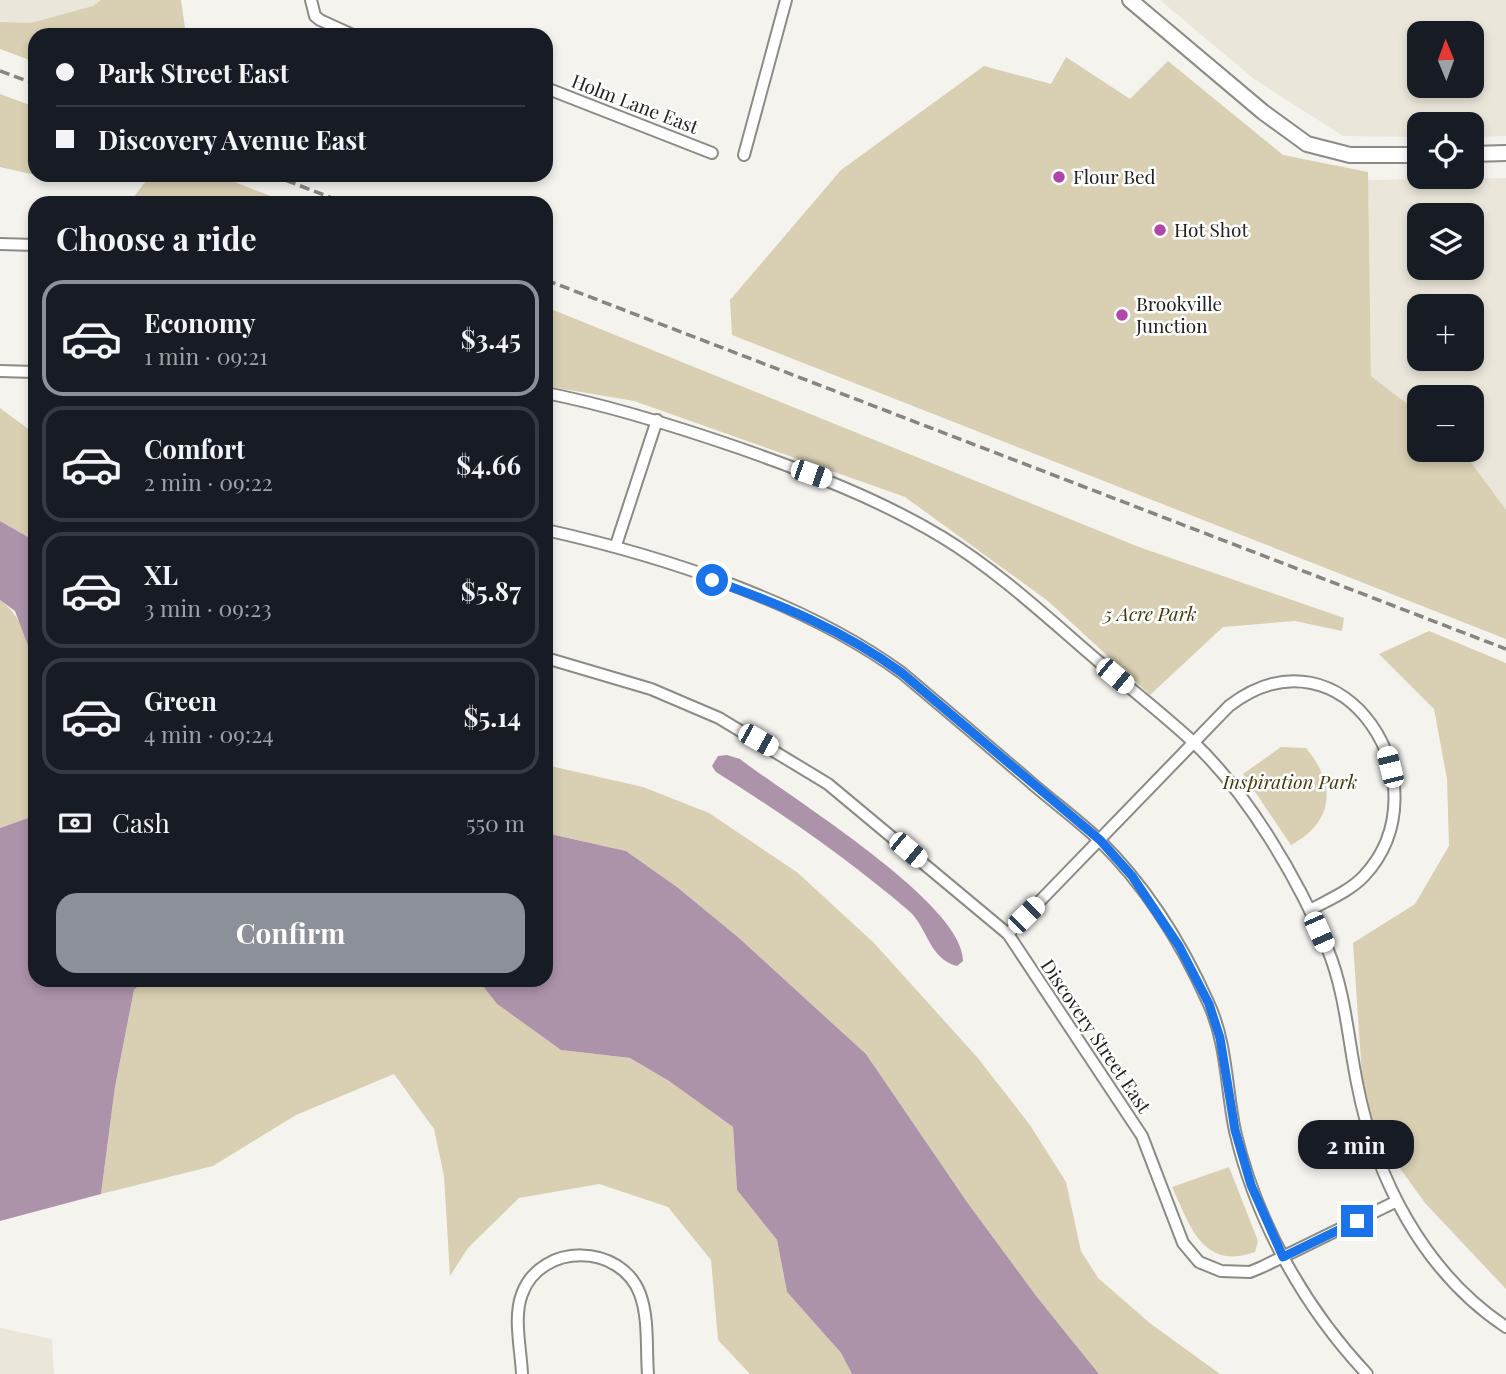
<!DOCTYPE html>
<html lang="en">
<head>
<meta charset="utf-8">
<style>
	body { margin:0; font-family:"Playfair Display",serif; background:#242831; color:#f1f3f6; height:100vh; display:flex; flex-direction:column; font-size:26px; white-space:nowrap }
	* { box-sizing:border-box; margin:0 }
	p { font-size:23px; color:#9ea1a6 }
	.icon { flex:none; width:38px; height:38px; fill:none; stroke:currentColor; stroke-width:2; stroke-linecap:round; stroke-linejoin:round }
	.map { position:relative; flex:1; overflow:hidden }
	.sheet { position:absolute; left:28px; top:196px; width:525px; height:791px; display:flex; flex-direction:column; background:#171b24; border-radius:21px; box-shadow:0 4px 10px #0003 }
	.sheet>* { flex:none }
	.guide { position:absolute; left:28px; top:28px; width:525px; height:154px; border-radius:21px; box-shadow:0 4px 10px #0003; display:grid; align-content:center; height:154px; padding:0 28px; background:#171b24 }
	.needle { width:46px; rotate:359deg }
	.fabs { position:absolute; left:1407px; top:21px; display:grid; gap:14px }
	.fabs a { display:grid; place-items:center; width:77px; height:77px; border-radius:14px; background:#171b24; box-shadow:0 4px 10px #0003; font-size:35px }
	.end { position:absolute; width:32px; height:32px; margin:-16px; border:9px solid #1a73e8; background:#fff; box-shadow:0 0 0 4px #fff }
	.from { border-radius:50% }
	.bubble { position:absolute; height:49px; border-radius:21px; background:#171b24; box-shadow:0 4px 10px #0003; font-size:23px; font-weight:700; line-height:49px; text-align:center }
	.car { position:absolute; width:21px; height:42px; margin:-21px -10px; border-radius:9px; box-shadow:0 0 5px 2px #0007; background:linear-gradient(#fff 24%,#345 0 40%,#fff 0 76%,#345 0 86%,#fff 0) }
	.guide b { display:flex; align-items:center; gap:24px; height:66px; font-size:26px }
	.guide b+b { border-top:2px solid #363941 }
	.guide i { width:18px; height:18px; background:#f1f3f6 }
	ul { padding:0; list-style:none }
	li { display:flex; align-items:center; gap:21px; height:116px; margin:0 14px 10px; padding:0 14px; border:4px solid #363941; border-radius:21px }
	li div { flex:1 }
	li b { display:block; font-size:26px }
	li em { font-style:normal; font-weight:700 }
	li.active { border-color:#8c9099 }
	li>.icon { width:63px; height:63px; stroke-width:1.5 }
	h2 { padding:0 28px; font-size:32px; line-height:84px }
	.pay { display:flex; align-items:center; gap:18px; height:77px; padding:0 28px; font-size:26px }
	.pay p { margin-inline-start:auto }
	.button { display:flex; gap:14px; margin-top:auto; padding:14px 28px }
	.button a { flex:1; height:80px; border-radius:21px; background:#8c9099; color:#fff; font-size:28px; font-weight:700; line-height:80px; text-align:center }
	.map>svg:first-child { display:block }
	.built { fill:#eae6da; fill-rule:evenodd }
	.green { fill:#d9d0b3 }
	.water { fill:#ad93aa }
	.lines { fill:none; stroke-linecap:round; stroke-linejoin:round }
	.minor-casing { stroke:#8c8b86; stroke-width:14 }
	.secondary-casing { stroke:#8c8b86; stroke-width:18 }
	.minor { stroke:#fff; stroke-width:10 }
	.secondary { stroke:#fff; stroke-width:14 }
	.rail { stroke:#868582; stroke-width:3.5; stroke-dasharray:10 5; stroke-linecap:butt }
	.route { stroke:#1a73e8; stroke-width:9 }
	.poi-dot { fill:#af47aa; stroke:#fff; stroke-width:2.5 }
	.labels { text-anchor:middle; stroke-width:5; stroke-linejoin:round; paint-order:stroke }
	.street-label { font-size:19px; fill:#22211f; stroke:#fff }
	.poi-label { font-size:19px; fill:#22211f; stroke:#fff; text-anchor:start }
	.park-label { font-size:19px; font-style:italic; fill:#42370d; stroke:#fff }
</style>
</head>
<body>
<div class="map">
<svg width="1506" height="1374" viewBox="0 0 1506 1374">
	<rect width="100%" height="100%" fill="#f4f3ee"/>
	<g class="built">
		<path d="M0,0H176L0,41Z"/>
		<path d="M1160,0H1506V136L1472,137V124H1419V137L1343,136L1254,79ZM1419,33H1472V86H1419Z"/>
		<path d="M1506,178V510L1462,450H1472V397H1419V413L1371,376L1368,180ZM1419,215H1472V268H1419ZM1419,306H1472V359H1419Z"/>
		<path d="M0,1328L52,1339L54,1374H0Z"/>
	</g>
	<g class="green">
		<path d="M101,0H181L186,35H35V62L0,49V22L31,23L93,6Z"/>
		<path d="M1066,57L1130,99L1168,61L1283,155L1368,172L1371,376L1419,413V450H1462L1506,510V639L732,335L730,300L841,170L984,66L1051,84Z"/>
		<path d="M0,94L35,107V175L0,167Z"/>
		<path d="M143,175H217L288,203H129L146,181Z"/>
		<path d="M546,307L1139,547L1344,618L1342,631L1295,621L1223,627L1150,695L1048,601L905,497L634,401L546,386Z"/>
		<path d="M0,408L35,434V541L0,521Z"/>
		<path d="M0,600C50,635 35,744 35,799L31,817L0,828Z"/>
		<path d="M1429,631L1506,663V1289L1425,1203L1365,1120L1353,943L1415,904L1449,846L1447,779L1434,709L1379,654Z"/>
		<path d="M1281,747L1306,748C1336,784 1335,821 1291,845L1243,774Z"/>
		<path d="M546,765L643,787L709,813L798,873L874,943L977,1057L1030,1125L1066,1182L1081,1251L1098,1278L1151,1324L1220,1374H1099L1037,1297L967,1202L866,1054L739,938L677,887L626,851L546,833Z"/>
		<path d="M144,980H478L497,1004L561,1050L630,1058L669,1081L733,1127L737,1190L777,1240L787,1292L841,1353L852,1374H750L718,1340L711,1260L668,1207L599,1184L519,1198L468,1248L450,1276L444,1176L434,1129L394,1074L296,1115L213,1166L101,1194L115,1087L134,990Z"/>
		<path d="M1229,1167L1258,1241L1255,1252C1202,1271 1190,1225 1172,1187Z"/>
	</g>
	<g class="water">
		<path d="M0,521L35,541V664L15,611L0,600Z"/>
		<path d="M727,755L740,759C786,795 964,903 963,961L957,966C929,959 928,928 909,911C848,859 783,814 716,772L712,766L718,756Z"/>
		<path d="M35,799V980H144L134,990L115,1087L101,1194L0,1221V828L31,817Z"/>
		<path d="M546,833L626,851L677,887L739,938L866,1054L967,1202L1037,1297L1099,1374H852L841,1353L787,1292L777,1240L737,1190L733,1127L669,1081L630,1058L561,1050L497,1004L478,980H546Z"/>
	</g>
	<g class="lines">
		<g class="minor-casing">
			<g id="minor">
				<path d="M311,0L315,16L320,20L353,35"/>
				<path d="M546,88L712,153"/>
				<path d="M744,155L786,0"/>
				<path d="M0,244L35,245"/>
				<path d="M0,371L35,372"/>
				<path d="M546,393C612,406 675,426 739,448C810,473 877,498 942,537C1001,573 1052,622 1104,666C1133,691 1164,715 1192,741C1248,793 1298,879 1328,950C1345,992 1348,1038 1357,1083C1375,1177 1423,1272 1506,1327"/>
				<path d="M546,530C663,556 805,602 902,673C946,710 991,748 1035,786C1056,804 1079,821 1099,840C1145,885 1182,944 1208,1002C1227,1042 1226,1088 1235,1131C1256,1221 1304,1307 1367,1374"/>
				<path d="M616,545L657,420"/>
				<path d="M546,658L651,689L719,718L828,784L1008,934L1142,1136L1183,1243L1199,1262L1221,1271L1250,1272L1262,1267L1395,1202"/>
				<path d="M1008,934L1229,706C1344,618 1448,786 1364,876C1350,891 1328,900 1310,910"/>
				<path d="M522,1374C521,1350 513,1317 522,1294C541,1242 621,1243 640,1294C649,1318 646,1349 648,1374"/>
			</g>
		</g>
		<g class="secondary-casing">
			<g id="secondary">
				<path d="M1130,0L1263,112L1307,144L1350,155H1419"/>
				<path d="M1472,154L1506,153"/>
			</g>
		</g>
		<use href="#minor" class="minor"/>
		<use href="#secondary" class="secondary"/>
		<g class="rail">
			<path d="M0,71L35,84"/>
			<path d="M272,175L345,203"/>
			<path d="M546,280L1506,649"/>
		</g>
	</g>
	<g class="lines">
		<path class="route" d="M712,580C780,604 843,630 902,673L1100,840L1132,876L1179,946L1209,1004L1220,1038L1235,1130L1251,1185L1283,1257L1357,1221"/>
	</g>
	<g class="poi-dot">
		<circle cx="1059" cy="177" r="7"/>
		<circle cx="1160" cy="230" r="7"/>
		<circle cx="1122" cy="315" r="7"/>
	</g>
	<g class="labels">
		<g class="street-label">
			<text transform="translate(635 104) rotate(21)" y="7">Holm Lane East</text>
			<text transform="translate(1096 1036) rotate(56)" y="7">Discovery Street East</text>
		</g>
		<g class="poi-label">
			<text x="1073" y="184">Flour Bed</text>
			<text x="1174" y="237">Hot Shot</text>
			<text x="1136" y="311">Brookville<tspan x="1136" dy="22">Junction</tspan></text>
		</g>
		<g class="park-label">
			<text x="1150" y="621">5 Acre Park</text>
			<text x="1290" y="789">Inspiration Park</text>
		</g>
	</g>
</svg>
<div class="fabs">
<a><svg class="needle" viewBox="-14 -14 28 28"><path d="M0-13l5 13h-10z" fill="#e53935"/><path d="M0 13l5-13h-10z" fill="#9ea1a6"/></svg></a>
<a><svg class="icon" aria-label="locate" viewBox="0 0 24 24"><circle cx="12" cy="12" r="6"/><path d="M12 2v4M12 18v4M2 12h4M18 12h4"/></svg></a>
<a><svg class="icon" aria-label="layers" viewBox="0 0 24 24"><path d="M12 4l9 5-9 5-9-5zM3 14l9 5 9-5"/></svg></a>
<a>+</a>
<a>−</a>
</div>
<i class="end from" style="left:712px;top:580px"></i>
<i class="end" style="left:1357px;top:1221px"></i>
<div class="bubble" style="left:1298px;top:1120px;width:116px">2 min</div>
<i class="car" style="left:811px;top:474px;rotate:109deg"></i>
<i class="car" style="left:1115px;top:676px;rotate:130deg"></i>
<i class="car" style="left:758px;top:740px;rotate:119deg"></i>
<i class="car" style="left:1390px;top:767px;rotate:346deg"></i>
<i class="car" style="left:908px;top:850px;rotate:130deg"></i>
<i class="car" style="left:1026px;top:915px;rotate:45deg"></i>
<i class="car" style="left:1319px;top:932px;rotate:156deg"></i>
<div class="guide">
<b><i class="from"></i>Park Street East</b>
<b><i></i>Discovery Avenue East</b>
</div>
<section class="sheet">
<h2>Choose a ride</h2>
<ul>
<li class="active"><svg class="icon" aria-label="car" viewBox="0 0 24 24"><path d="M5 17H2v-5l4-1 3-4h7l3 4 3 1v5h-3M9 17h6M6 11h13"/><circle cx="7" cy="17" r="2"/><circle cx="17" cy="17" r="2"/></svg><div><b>Economy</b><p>1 min · 09:21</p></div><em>$3.45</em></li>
<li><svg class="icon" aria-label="car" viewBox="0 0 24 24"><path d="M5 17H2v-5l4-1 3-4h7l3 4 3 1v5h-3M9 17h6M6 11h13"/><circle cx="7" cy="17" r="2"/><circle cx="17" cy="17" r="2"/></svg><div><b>Comfort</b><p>2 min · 09:22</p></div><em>$4.66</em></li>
<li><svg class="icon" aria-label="car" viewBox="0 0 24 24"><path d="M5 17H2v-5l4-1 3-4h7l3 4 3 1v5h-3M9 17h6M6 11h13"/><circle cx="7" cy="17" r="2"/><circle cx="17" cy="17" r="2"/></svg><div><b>XL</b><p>3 min · 09:23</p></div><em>$5.87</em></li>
<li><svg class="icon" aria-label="car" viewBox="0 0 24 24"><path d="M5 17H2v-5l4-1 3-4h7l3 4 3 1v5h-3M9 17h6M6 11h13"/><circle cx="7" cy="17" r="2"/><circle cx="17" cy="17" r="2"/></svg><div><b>Green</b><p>4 min · 09:24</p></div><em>$5.14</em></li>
</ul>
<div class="pay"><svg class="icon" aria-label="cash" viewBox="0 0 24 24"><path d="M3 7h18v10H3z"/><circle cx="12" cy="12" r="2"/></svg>Cash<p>550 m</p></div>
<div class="button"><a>Confirm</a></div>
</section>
</div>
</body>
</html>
